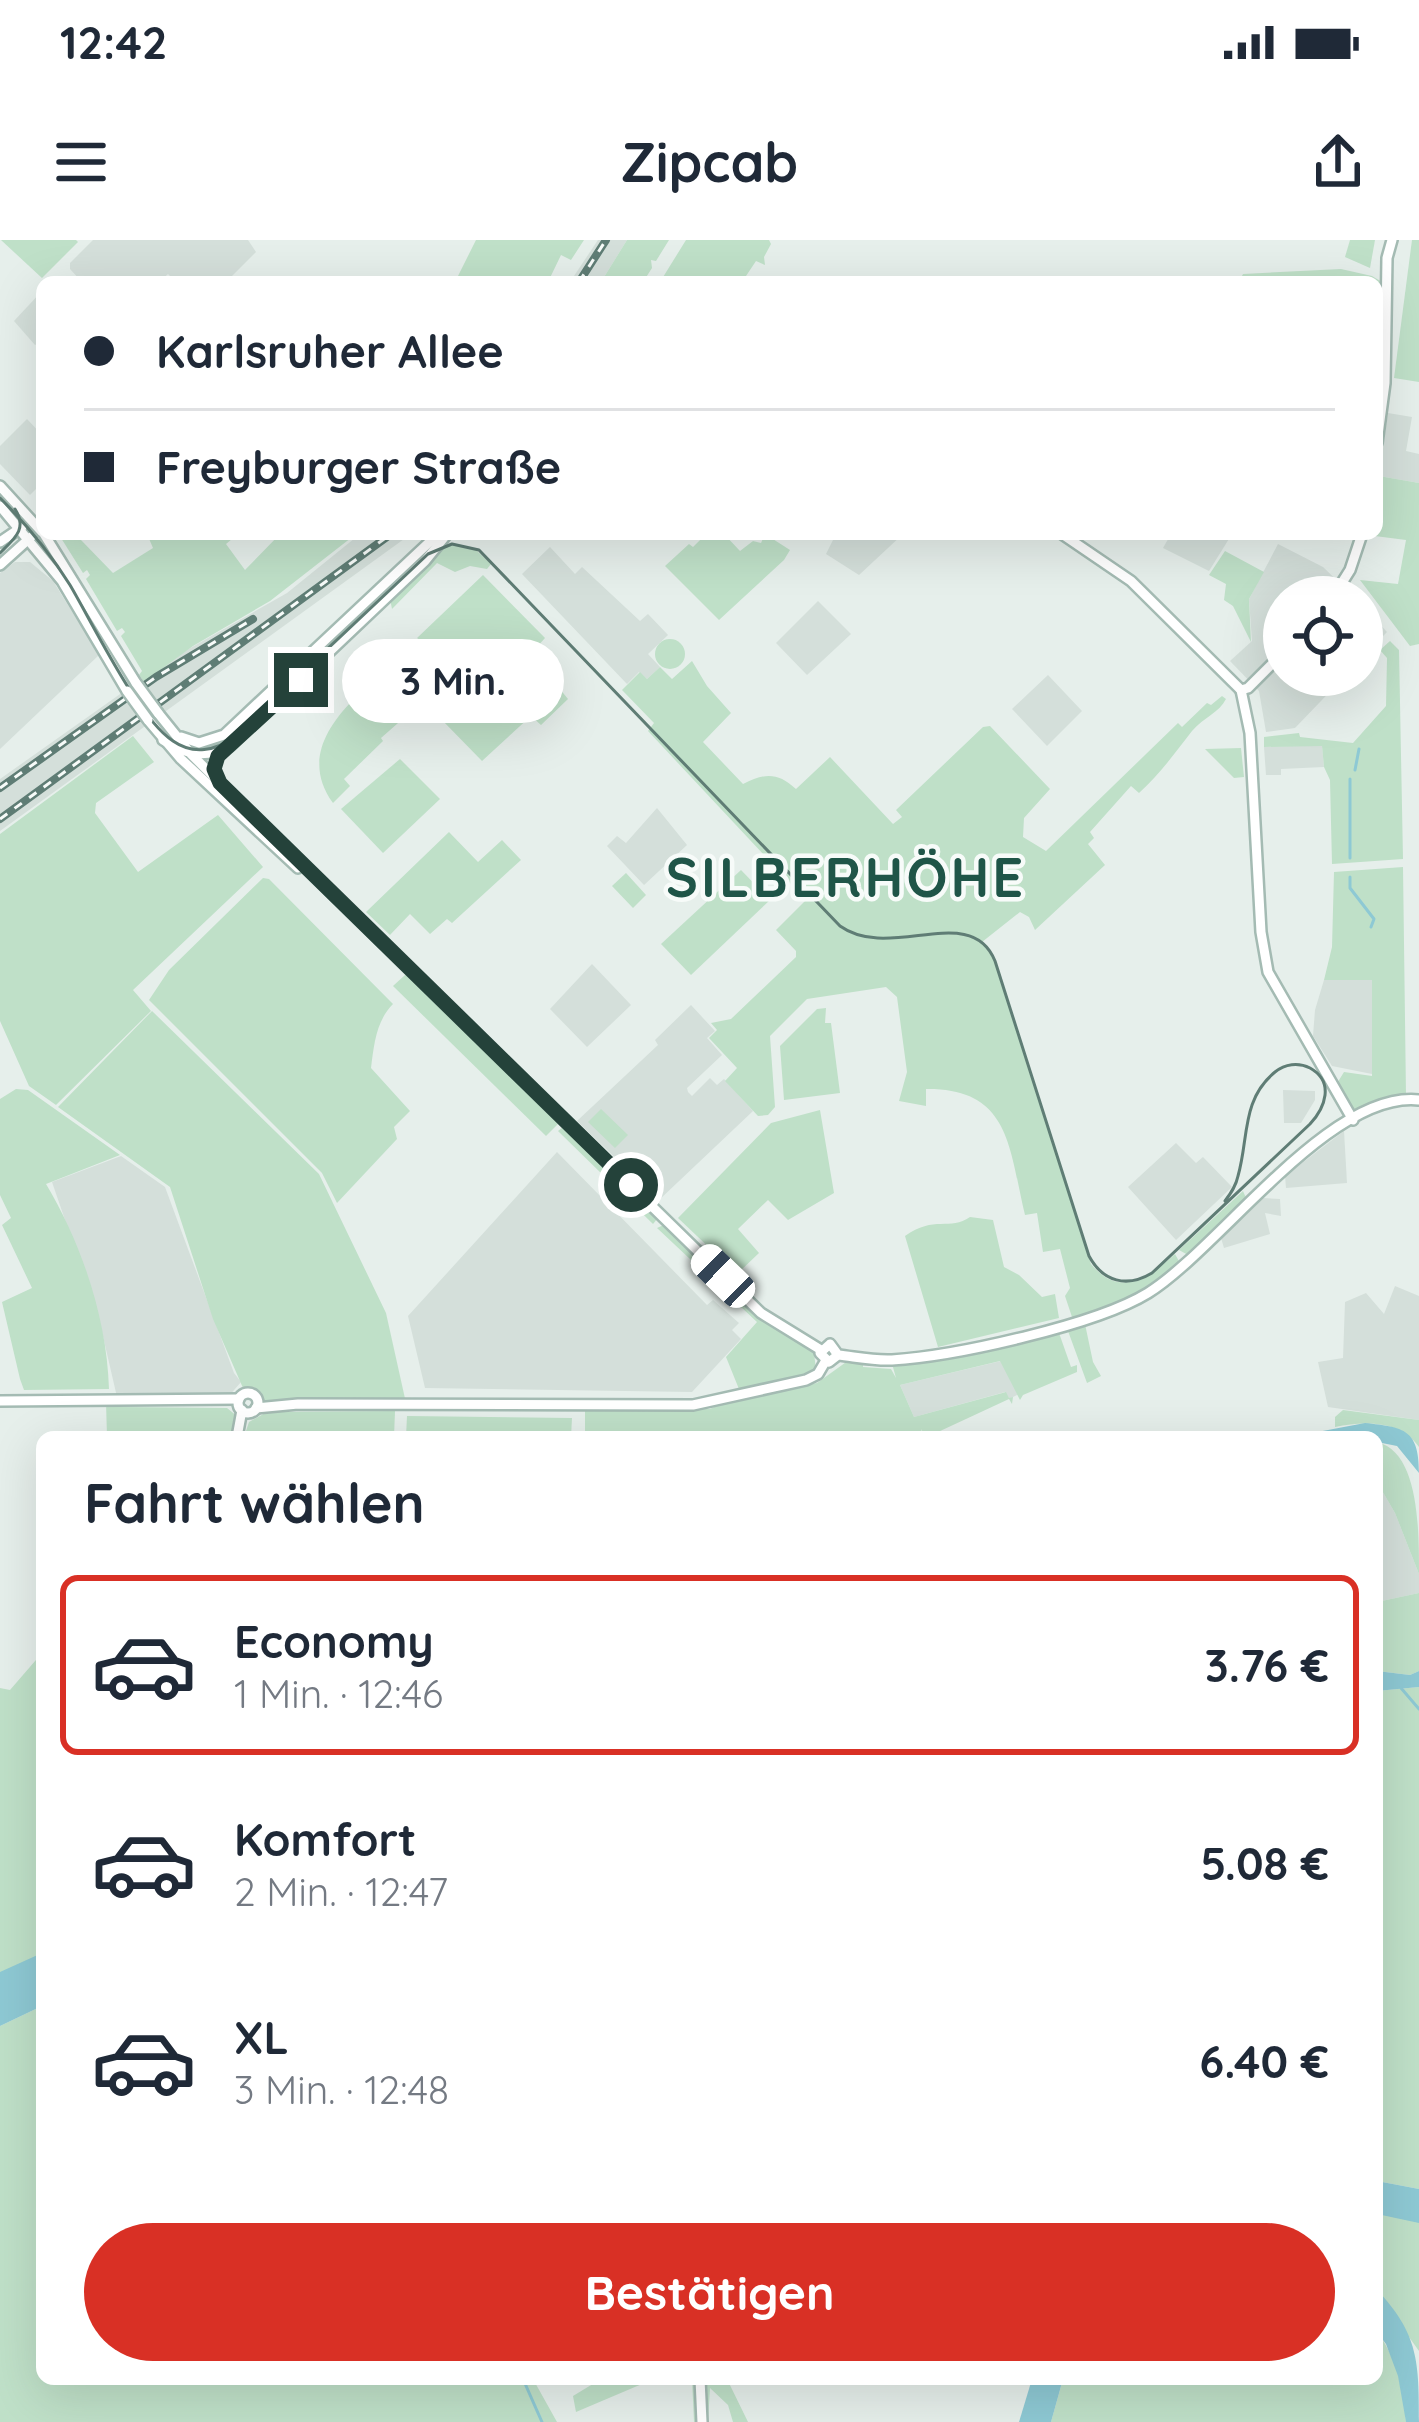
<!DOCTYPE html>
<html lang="de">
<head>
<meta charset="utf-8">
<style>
	body { margin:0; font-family:Quicksand,sans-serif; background:#f6f6f7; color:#1f2937; height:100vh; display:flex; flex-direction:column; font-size:45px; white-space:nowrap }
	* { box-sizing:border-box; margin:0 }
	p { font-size:39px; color:#747a83 }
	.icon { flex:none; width:66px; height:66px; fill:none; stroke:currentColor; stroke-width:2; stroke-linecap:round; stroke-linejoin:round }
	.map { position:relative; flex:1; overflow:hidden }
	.details { position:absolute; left:36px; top:1191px; width:1347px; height:954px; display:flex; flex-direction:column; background:#fff; border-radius:18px; box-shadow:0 12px 48px #0002 }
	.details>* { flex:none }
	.top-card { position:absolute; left:36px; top:36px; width:1347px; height:264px; border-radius:18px; box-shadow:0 12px 48px #0002; display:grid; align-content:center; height:264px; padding:0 48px; background:#fff }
	.fabs { position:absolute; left:1263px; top:336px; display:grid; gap:24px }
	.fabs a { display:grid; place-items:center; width:120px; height:120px; border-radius:50%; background:#fff; box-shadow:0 12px 48px #0002; font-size:60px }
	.end { position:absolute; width:54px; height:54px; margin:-27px; border:15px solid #24423a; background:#fff; box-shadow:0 0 0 6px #fff }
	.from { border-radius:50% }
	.bubble { position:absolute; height:84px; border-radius:42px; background:#fff; box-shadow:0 12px 48px #0002; font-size:39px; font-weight:700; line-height:84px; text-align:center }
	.car { position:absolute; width:36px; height:72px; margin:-36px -18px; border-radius:15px; box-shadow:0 0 9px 3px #0007; background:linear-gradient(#fff 24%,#345 0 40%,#fff 0 76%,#345 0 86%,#fff 0) }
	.top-card b { display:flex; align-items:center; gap:42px; height:114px; font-size:45px }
	.top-card b+b { border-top:3px solid #e0e1e3 }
	.top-card i { width:30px; height:30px; background:#1f2937 }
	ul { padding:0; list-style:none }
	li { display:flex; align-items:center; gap:36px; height:180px; margin:0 24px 18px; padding:0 24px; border:6px solid transparent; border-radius:18px }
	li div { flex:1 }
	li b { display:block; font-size:45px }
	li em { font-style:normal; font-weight:700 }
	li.on { border-color:#d93025 }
	li>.icon { width:108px; height:108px; stroke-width:1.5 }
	h2 { padding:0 48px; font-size:54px; line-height:144px }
	.button { display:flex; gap:24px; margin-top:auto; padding:24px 48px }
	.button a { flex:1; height:138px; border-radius:72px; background:#d93025; color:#fff; font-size:48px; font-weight:700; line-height:138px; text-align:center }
	.status { display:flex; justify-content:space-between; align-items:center; height:84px; padding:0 60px; background:#fff; direction:ltr }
	.status svg { height:33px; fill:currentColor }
	header { display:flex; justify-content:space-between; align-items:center; height:156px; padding:0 48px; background:#fff; font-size:54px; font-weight:700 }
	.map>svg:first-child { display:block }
	.built { fill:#d4dfda }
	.green { fill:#bfe0c8 }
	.water { fill:#8ec9d4 }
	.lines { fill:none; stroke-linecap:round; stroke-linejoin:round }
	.stream { stroke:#8ec9d4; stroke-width:3 }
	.secondary-casing { stroke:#a4bbb3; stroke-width:14 }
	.secondary { stroke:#fff; stroke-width:9 }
	.tram { stroke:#5f7d75; stroke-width:3 }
	.rail-casing { stroke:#5f7d75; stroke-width:8 }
	.rail { stroke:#f7fbf9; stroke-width:3; stroke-dasharray:9; stroke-linecap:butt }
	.secondary-bridge-casing { stroke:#a4bbb3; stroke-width:14; stroke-linecap:butt }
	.secondary-bridge { stroke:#fff; stroke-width:9 }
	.route { stroke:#24423a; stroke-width:15 }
	.labels { text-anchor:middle; stroke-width:9; stroke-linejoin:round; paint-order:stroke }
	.district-label { font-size:54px; font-weight:bold; letter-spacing:3px; fill:#1f5548; stroke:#f7fbf9 }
</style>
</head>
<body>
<div class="status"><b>12:42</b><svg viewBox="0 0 49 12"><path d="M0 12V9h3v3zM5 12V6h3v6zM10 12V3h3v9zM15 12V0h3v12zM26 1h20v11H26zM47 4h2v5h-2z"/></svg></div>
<header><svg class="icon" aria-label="menu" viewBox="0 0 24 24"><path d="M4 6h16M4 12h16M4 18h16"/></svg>Zipcab<svg class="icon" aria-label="share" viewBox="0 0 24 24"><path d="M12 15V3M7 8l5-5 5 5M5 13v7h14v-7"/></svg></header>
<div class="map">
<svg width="1419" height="2182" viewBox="0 0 1419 2182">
	<rect width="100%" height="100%" fill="#e6efeb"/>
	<g class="built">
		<path d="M93,0H248L256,12L226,42H176L168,34L159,42H82L70,29V23Z"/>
		<path d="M598,0H627L601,42H570Z"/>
		<path d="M42,51V101L35,105L14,81Z"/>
		<path d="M1388,173L1412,177L1406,211L1419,214V243L1379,236Z"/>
		<path d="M27,179L42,195V243L30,255L0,224V206Z"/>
		<path d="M360,294H411L0,591V539L164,423L287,353Z"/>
		<path d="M836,294H903L859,335L826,314Z"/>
		<path d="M1171,294H1232L1209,331L1163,308Z"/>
		<path d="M1278,304L1323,327L1354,357H1284V435H1346L1295,488L1266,492L1259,451L1230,421L1252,401L1249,359Z"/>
		<path d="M550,307L575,334L582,327L640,381L648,374L668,395L648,414L660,427L647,439L639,432L627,444L522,334Z"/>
		<path d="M15,322H30L53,341L99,415L0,509V333Z"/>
		<path d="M818,361L851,394L807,435L776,403Z"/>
		<path d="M1362,365L1387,392L1362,418Z"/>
		<path d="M1048,435L1082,471L1047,506L1012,469Z"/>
		<path d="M1322,505L1324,527L1281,529V535H1266L1264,507Z"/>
		<path d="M657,568L687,605L644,645L607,606L617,596L626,603Z"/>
		<path d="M592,724L631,765L587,807L550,769Z"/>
		<path d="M1372,739V834L1332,826L1313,796L1315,770L1324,740Z"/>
		<path d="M691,765L715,791L707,798L722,815L687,848L688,852L692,856L710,838L717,845L724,839L753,871L659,960L577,881L658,805L655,800Z"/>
		<path d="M1283,850L1315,851V860L1301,883H1284Z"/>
		<path d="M1344,891L1347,943L1286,948L1285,936Z"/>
		<path d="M1176,903L1196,923L1203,917L1232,947L1176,1000L1128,947Z"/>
		<path d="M557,912L707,1065L713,1060L739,1083L732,1090L741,1099L692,1152L425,1148L408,1076Z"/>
		<path d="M121,916L165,947L234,1133L241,1142L228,1157H117L99,1079L52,942Z"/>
		<path d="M1263,958L1280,959L1281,976L1265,973L1270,994L1224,1008L1221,998Z"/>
		<path d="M1395,1046L1419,1056V1180L1328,1167L1318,1122L1343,1118L1345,1062L1366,1053L1384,1074Z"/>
		<path d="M1001,1121L1019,1154L1009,1159L1005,1152L914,1177L900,1145Z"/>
		<path d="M1377,1242L1395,1273L1419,1334V1353L1377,1362Z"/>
	</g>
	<g class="green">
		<path d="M1,0H76L78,2L42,38Z"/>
		<path d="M476,0H584L571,20L561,15L548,42H455Z"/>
		<path d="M627,0H669L656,21L651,20L652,28L643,42H601Z"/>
		<path d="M686,0H769L771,4L764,17L765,25L756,21L742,42H660Z"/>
		<path d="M1350,0H1375L1370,28L1345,17Z"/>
		<path d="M1412,0H1419V142L1394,138Z"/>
		<path d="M1341,29L1372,36L1382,42L1380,163L1377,42H1239L1243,34Z"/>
		<path d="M1379,236L1419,243V404L1410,406L1360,340L1398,344L1406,300L1367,295L1377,294Z"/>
		<path d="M63,294L81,300L113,333L153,308L147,294H238L226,304L245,330L280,294H356L270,361L193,406L144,442L139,435L142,431L121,396L125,392L122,388L117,391L86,339L90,335L87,330L83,333L61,298Z"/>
		<path d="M706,294H724L740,311L753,301L761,303L765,294L790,310L784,320L719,380L665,326L689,304L693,307Z"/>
		<path d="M453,305L476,310L491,324L487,329L470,326L455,332L437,323L392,369L390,359L439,309Z"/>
		<path d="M1225,311L1264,332L1249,359L1251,402L1233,366L1224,360L1226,344L1209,335Z"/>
		<path d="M483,335L545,398L512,435L540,460L545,461L559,448L568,459L541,485L531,476L482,521L441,479L483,437L468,422L459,431L465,437L473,430L478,435L461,444L431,408L417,398Z"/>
		<circle cx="670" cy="414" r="15"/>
		<path d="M1390,401L1399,410L1403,619L1332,624L1330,540L1324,527L1322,506L1264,507V497L1299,493L1300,497L1353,503L1386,466L1387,418L1380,410Z"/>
		<path d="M405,412L439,447L381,498L383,501L344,539L350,546L333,563C288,501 365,450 405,412Z"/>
		<path d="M692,421L707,446L731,473L703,502L743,544C764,533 778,532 796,549L830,517L893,584L902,577L896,570L983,487L990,486L1050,549L1024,578L1023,597L1046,611L1178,483L1182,487L1207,463L1211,465L1222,456L1226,459C1219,473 1204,477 1192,491C1174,514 1161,533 1139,553L1131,546L1090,592L1094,598L1088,604L1105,625L1035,690L1029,677L1020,672L982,702L995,721L1091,1024C1120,1059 1148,1038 1175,1014L1180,1023C1149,1047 1113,1075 1072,1077L1065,1056L1070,1048L1060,1009L1043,1012L1037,973L1025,975C1009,909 1011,848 926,849V866L899,861L907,832L897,757L886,747L807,759L770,796L775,867L768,875L758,876L725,841L737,828L709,798L717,790L711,783L731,779L796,717V711L776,690L806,660L648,491L654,483L622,450L640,432L647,439L660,427L672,439Z"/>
		<path d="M133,496L154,522L96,563L95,573L138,632L218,575L263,627L133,750L151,771L56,865L29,846L0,781V594Z"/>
		<path d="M1241,508L1244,537L1234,538L1205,509Z"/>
		<path d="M400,519L440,559L383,613L341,569Z"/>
		<path d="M449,592L478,622L502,600L521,620L452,683L447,679L430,694L410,674L390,695L366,672Z"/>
		<path d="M1403,627L1406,855L1356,876L1336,845L1344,832L1372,836V740H1324L1332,707L1334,632Z"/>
		<path d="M741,630L770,660L691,735L661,704Z"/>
		<path d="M626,633L646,655L633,668L612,646Z"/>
		<path d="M263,638L269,639L393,764C376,781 374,805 371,828L410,871L394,887L397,899L337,963L322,933L149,760L169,730Z"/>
		<path d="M405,735L413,736L560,882L546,896L393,746Z"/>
		<path d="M826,768L825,783H831L840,853L784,860L780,806L817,769Z"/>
		<path d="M152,771L319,934L386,1073L406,1163L264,1161L255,1148H243L213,1079L170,947L58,867Z"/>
		<path d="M16,849L28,850L120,915L46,944C82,1004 107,1079 109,1149L24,1150L20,1139L2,1062L32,1048L2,985L11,978L0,955V859Z"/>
		<path d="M601,869L628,895L615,908L588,882Z"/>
		<path d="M820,870L834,953L788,980L768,960L738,989L759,1013L737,1034L678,978L771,883Z"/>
		<path d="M568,883L661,974L653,984L558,891Z"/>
		<path d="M1243,951L1247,960L1188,1015L1179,1010Z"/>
		<path d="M970,977L993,980L1004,1027L1019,1035L1042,1057L1055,1054L1059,1078L938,1107L905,996C934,975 950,991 970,977Z"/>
		<path d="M668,983L770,1084L814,1113L816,1130L741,1154L726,1117L757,1082L657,988Z"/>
		<path d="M1085,1084L1093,1122L1101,1136L1087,1143L1068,1091Z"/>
		<path d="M1059,1093L1071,1127L1077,1125V1132L1023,1155L1020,1160L1000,1121L900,1145L914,1177L1006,1152L1009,1158L1013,1157L1012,1164L1009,1159L938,1192L940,1197H926L921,1189L923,1197H585V1168L710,1169L734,1157L817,1143L849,1120L863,1122V1127L891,1129L896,1138L891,1120Z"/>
		<path d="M106,1162L120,1167L227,1168L238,1177L234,1197H107Z"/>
		<path d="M1343,1170L1419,1180V1207C1400,1180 1365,1181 1335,1187V1177Z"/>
		<path d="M395,1171L394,1197H244L249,1182L267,1172Z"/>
		<path d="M407,1176L572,1178L571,1197H406Z"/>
		<path d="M1377,1202C1419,1212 1419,1288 1419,1334L1395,1273L1377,1242Z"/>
		<path d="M1419,1353V1431L1410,1435L1377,1431V1362Z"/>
		<path d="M42,1413V1756L0,1775V1448L10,1450Z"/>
		<path d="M1419,1447V1949L1377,1941V1451Z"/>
		<path d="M42,1766V2139H533L557,2182H0V1786Z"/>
		<path d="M1377,1971L1419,1980V2111L1377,2052Z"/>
		<path d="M1377,2092C1396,2116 1405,2152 1406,2182H1051L1063,2139H1377Z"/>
		<path d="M601,2139H648L649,2141L576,2172L573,2156Z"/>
		<path d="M692,2139H727L748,2182H733L728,2165L710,2148L708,2182H694Z"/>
	</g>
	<g class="water">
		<path d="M1365,1183C1405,1187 1419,1190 1419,1233L1397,1206L1377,1202V1197H1291Z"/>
		<path d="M1377,1431L1410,1435L1419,1431V1447L1377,1451Z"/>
		<path d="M42,1713V1766L0,1786V1732Z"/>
		<path d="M1377,1941L1419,1949V1983L1377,1974Z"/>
		<path d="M1377,2050C1419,2094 1419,2123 1419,2182H1406L1398,2136L1386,2104L1377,2092Z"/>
		<path d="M1032,2139H1063L1051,2182H1019Z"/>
	</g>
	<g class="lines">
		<g class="stream">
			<path d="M1355,530L1359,509"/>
			<path d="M1350,618V539"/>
			<path d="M1350,637V648L1374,679L1371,687"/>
			<path d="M1401,1448L1419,1469"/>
			<path d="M523,2139L542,2182"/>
		</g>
		<g class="secondary-casing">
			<g id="secondary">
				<path d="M1377,203L1385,143L1387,18L1392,0"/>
				<path d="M0,246L42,292"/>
				<path d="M0,266L62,341L127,451"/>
				<path d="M44,294L136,443"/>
				<path d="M1062,294L1131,341L1241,450"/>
				<path d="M0,302L22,287"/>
				<path d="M0,325L31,297"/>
				<path d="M1333,357L1350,330L1362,294"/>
				<path d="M1241,450L1250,493L1261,692L1268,732L1353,880"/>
				<path d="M1241,450L1248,448L1284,412"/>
				<path d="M158,473L191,514L252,575L761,1073L821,1110"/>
				<path d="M148,480L181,519L298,628"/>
				<path d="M181,497L199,503L224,495L438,294"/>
				<path d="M163,500C186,515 205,519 230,506L425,321L447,294"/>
				<path d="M838,1115L830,1104L820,1113L829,1122L838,1115C856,1117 874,1121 892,1120C955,1116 1096,1085 1148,1053C1220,1008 1330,850 1419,860"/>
				<circle cx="248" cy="1163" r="10"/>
				<path d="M0,1161L239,1159"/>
				<path d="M256,1168L298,1164L693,1165L806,1140L818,1134L825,1122"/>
				<path d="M237,1197L242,1170"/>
				<path d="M700,2139L702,2182"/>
			</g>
		</g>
		<use href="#secondary" class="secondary"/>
		<g class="tram">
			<path d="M0,258C27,285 50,313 70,345C93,384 138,478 173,501C193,515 216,511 234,497L428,314L452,304L479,310L840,686C890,722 971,661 995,721L1089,1016C1103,1042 1127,1048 1152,1033L1310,884C1325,868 1335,842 1310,828C1298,822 1285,824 1275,832C1241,860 1249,898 1238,936C1236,946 1231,953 1225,961"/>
			<path d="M0,313C14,299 28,289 15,269"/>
		</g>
		<g class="rail-casing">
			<g id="rail">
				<path d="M579,42L606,0"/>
				<path d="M0,548L156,437L253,379"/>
				<path d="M0,579L391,294"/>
			</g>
		</g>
		<use href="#rail" class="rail"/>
		<g class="secondary-bridge-casing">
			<g id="secondary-bridge">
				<path d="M136,443L158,473"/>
				<path d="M127,451L148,480"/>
			</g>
		</g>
		<use href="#secondary-bridge" class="secondary-bridge"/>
	</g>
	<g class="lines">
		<path class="route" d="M301,440L218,516L214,529L220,543L631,945"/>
	</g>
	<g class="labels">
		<g class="district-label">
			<text x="846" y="657">SILBERHÖHE</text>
		</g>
	</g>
</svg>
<div class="fabs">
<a><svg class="icon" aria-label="locate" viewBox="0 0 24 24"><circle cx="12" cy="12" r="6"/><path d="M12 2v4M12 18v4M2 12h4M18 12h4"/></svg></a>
</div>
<i class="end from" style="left:631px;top:945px"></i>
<i class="end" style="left:301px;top:440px"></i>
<div class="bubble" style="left:342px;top:399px;width:222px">3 Min.</div>
<i class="car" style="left:723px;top:1036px;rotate:314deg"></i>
<div class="top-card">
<b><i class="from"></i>Karlsruher Allee</b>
<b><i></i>Freyburger Straße</b>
</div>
<section class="details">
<h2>Fahrt wählen</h2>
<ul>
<li class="on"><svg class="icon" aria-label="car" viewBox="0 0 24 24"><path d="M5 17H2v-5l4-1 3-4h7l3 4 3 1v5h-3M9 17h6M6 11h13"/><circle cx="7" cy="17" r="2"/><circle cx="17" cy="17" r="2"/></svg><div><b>Economy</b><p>1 Min. · 12:46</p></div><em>3.76 €</em></li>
<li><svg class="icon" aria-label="car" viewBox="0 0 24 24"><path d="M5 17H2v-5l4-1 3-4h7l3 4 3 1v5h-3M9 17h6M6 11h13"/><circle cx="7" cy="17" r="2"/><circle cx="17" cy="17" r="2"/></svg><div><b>Komfort</b><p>2 Min. · 12:47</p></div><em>5.08 €</em></li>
<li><svg class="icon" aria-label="car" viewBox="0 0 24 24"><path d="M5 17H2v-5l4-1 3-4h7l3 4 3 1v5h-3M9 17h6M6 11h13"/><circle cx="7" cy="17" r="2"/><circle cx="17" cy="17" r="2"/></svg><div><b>XL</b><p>3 Min. · 12:48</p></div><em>6.40 €</em></li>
</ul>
<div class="button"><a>Bestätigen</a></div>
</section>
</div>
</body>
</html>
